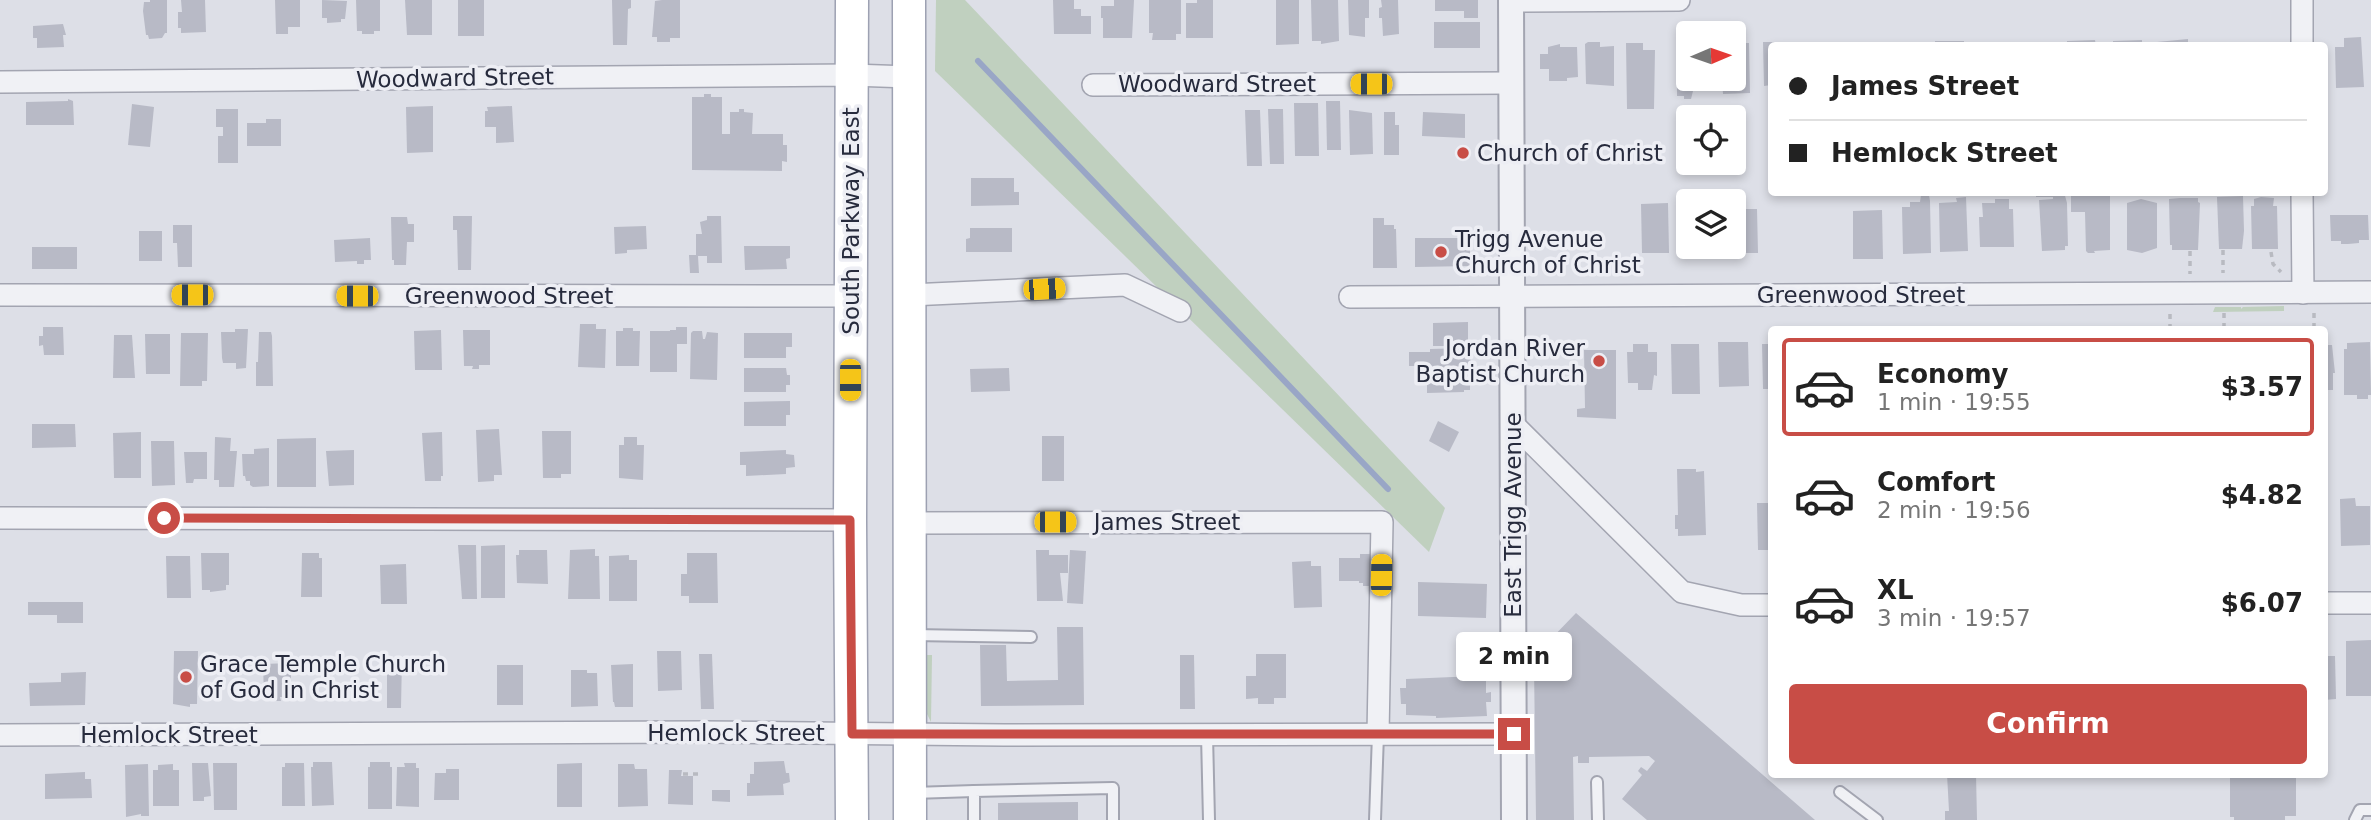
<!DOCTYPE html>
<html lang="en">
<head>
<meta charset="utf-8">
<style>
	body { margin:0; font-family:"DejaVu Sans",sans-serif; background:#f6f6f6; color:#222; height:100vh; display:flex; flex-direction:column; font-size:26px; white-space:nowrap }
	* { box-sizing:border-box; margin:0 }
	p { font-size:23px; color:#767676 }
	.icon { flex:none; width:38px; height:38px; fill:none; stroke:currentColor; stroke-width:2; stroke-linecap:round; stroke-linejoin:round }
	.map { position:relative; flex:1; overflow:hidden }
	.sheet { position:absolute; left:1768px; top:326px; width:560px; height:452px; display:flex; flex-direction:column; background:#fff; border-radius:7px; box-shadow:0 4px 10px #0003 }
	.sheet>* { flex:none }
	.guide { position:absolute; left:1768px; top:42px; width:560px; height:154px; border-radius:7px; box-shadow:0 4px 10px #0003; display:grid; align-content:center; height:154px; padding:0 21px; background:#fff }
	.needle { width:46px; rotate:88deg }
	.controls { position:absolute; left:1676px; top:21px; display:grid; gap:14px }
	.controls a { display:grid; place-items:center; width:70px; height:70px; border-radius:7px; background:#fff; box-shadow:0 4px 10px #0003; font-size:35px }
	.end { position:absolute; width:32px; height:32px; margin:-16px; border:9px solid #c84d46; background:#fff; box-shadow:0 0 0 4px #fff }
	.from { border-radius:50% }
	.bubble { position:absolute; height:49px; border-radius:7px; background:#fff; box-shadow:0 4px 10px #0003; font-size:23px; font-weight:800; line-height:49px; text-align:center }
	.car { position:absolute; width:21px; height:42px; margin:-21px -10px; border-radius:9px; box-shadow:0 0 5px 2px #0007; background:linear-gradient(#f5c518 24%,#345 0 40%,#f5c518 0 76%,#345 0 86%,#f5c518 0) }
	.guide b { display:flex; align-items:center; gap:24px; height:66px; font-size:26px }
	.guide b+b { border-top:2px solid #e0e0e0 }
	.guide i { width:18px; height:18px; background:#222 }
	ul { padding:12px 0 0; list-style:none }
	li { display:flex; align-items:center; gap:21px; height:98px; margin:0 14px 10px; padding:0 7px; border:4px solid transparent; border-radius:7px }
	li div { flex:1 }
	li b { display:block; font-size:26px }
	li em { font-style:normal; font-weight:800 }
	li.current { border-color:#c84d46 }
	li>.icon { width:63px; height:63px; stroke-width:1.5 }
	.primary-button { display:flex; gap:14px; margin-top:auto; padding:14px 21px }
	.primary-button a { flex:1; height:80px; border-radius:7px; background:#c84d46; color:#fff; font-size:28px; font-weight:800; line-height:80px; text-align:center }
	.map>svg:first-child { display:block }
	.green { fill:#c0d0bf }
	.lines { fill:none; stroke-linecap:round; stroke-linejoin:round }
	.stream { stroke:#99a6c6; stroke-width:6 }
	.building { fill:#b8bac6 }
	.service-casing { stroke:#a3a5b1; stroke-width:14 }
	.minor-casing { stroke:#a3a5b1; stroke-width:24 }
	.tertiary-casing { stroke:#a3a5b1; stroke-width:28 }
	.primary-casing { stroke:#9da1b2; stroke-width:35 }
	.path { stroke:#b8bac1; stroke-width:3.5; stroke-dasharray:5 5; stroke-linecap:butt }
	.service { stroke:#f0f1f5; stroke-width:10 }
	.minor { stroke:#f0f1f5; stroke-width:21 }
	.tertiary { stroke:#f0f1f5; stroke-width:24 }
	.primary { stroke:#fff; stroke-width:32 }
	.route { stroke:#c84d46; stroke-width:9 }
	.poi-dot { fill:#c84d46; stroke:#edeef4; stroke-width:2.5 }
	.labels { text-anchor:middle; stroke-width:7; stroke-linejoin:round; paint-order:stroke }
	.street-label { font-size:23px; fill:#272b3d; stroke:#edeef4 }
	.poi-label { font-size:23px; fill:#272b3d; stroke:#edeef4; text-anchor:start }
</style>
</head>
<body>
<div class="map">
<svg width="2371" height="820" viewBox="0 0 2371 820">
	<rect width="100%" height="100%" fill="#dddfe7"/>
	<g class="green">
		<path d="M936,0H965L1445,508L1429,552L935,71Z"/>
		<path d="M2284,306V311L2213,312L2215,307H2241V309L2243,307Z"/>
		<path d="M926,655H932L931,722L926,712Z"/>
	</g>
	<g class="lines">
		<path class="stream" d="M978,61L1388,489"/>
	</g>
	<g class="building">
		<path d="M150,0H167V33H165L162,38L149,39L148,35H146L143,11L144,2H150Z"/>
		<path d="M181,0H205L206,32L181,33V28H178V12H182Z"/>
		<path d="M275,0H300V27H288V34H276Z"/>
		<path d="M322,0L347,1L345,19H341V22L327,23V18H322Z"/>
		<path d="M356,0H380V31H374V34H362V31H357Z"/>
		<path d="M405,0H432V35H407Z"/>
		<rect x="458" y="0" width="26" height="36"/>
		<path d="M612,0H631V8L628,9L627,45H613Z"/>
		<path d="M662,0H680V38H670V42H657V37H652L655,1Z"/>
		<path d="M1053,0H1074V9H1081V16H1091V34H1054Z"/>
		<path d="M1114,0H1134L1132,38H1103V18H1101V6H1114Z"/>
		<path d="M1149,0H1181V34H1176V40H1152L1153,33H1149Z"/>
		<path d="M1197,0H1213V38H1186V3H1197Z"/>
		<path d="M1276,0H1299V44L1276,45Z"/>
		<path d="M1311,0H1338L1339,41L1321,44V41H1312Z"/>
		<path d="M1348,0H1369V18H1365V37L1349,35Z"/>
		<path d="M1381,0H1398L1399,34L1383,36L1382,18H1379V8L1382,7Z"/>
		<path d="M1435,0H1478V18H1464V11H1435Z"/>
		<rect x="1434" y="22" width="46" height="26"/>
		<path d="M63,24L66,35H63L64,47L37,48V38H33V26Z"/>
		<path d="M2361,37L2364,87L2336,88L2335,47H2344V38Z"/>
		<path d="M2188,39V46H2157V42Z"/>
		<path d="M2095,40L2096,46H2067V41Z"/>
		<path d="M2142,40V46H2113V41Z"/>
		<rect x="1935" y="41" width="29" height="5"/>
		<path d="M1588,42H1600V47L1614,46V86L1586,84L1585,44Z"/>
		<path d="M1763,42H1793V46H1771V85L1764,86Z"/>
		<rect x="1806" y="42" width="17" height="4"/>
		<path d="M1895,42L1914,43V46H1895Z"/>
		<rect x="1986" y="42" width="19" height="4"/>
		<path d="M1626,43H1643V50H1655L1654,109H1627Z"/>
		<path d="M1677,43H1689V79H1706V85H1700V91H1693L1691,99H1684V96H1677Z"/>
		<path d="M1737,43H1749L1750,93L1723,94L1722,79H1734V44Z"/>
		<path d="M1560,44V47H1577L1578,77L1567,78V81H1549V69H1540V54H1548V47Z"/>
		<path d="M704,94H711V97H722V134H730V112H739V109H744V112L753,113L752,134H783V145H787V162L782,161V171L692,170V97H704Z"/>
		<path d="M68,99L73,101L74,125H26V102L68,101Z"/>
		<path d="M1326,101H1340L1341,150H1327Z"/>
		<path d="M1294,103H1318L1319,156H1295Z"/>
		<path d="M132,104L154,107L150,147L128,145Z"/>
		<path d="M433,106V152L407,153L406,107Z"/>
		<path d="M512,106L514,142L496,143V127H485V111H488L487,107Z"/>
		<path d="M216,109H238V163H218V136H223V127H216Z"/>
		<path d="M1268,109H1283L1284,164H1270Z"/>
		<path d="M1245,110H1260L1262,166H1247Z"/>
		<path d="M1349,110L1372,113L1373,154L1350,155Z"/>
		<path d="M1384,112H1395V125H1399V155H1384Z"/>
		<path d="M1423,112L1465,114V138L1422,136Z"/>
		<path d="M266,119H281V146H247V123H266Z"/>
		<path d="M971,178H1014V192H1019V205L971,206Z"/>
		<path d="M2036,192H2064L2067,203L2068,246H2065V250L2042,251L2039,200L2053,199V197H2036Z"/>
		<path d="M2071,192H2110V250L2094,251L2095,253H2088L2086,251L2085,212H2071Z"/>
		<path d="M1698,193H1712V201H1689V247H1713V252L1686,253L1685,197H1699Z"/>
		<path d="M1921,195H1929L1930,201L1931,253L1903,254L1902,207H1910V202H1920Z"/>
		<path d="M2243,196L2244,231L2242,249H2219L2217,197Z"/>
		<path d="M1966,197L1968,251L1940,252L1939,203L1957,202L1956,198Z"/>
		<path d="M2261,197L2274,198L2273,206H2277L2278,249H2252L2251,206H2254V199Z"/>
		<path d="M2180,198H2198V202L2200,203L2198,250H2172V245H2170L2169,199Z"/>
		<path d="M1995,199H2009V209H2013L2014,247H1980L1979,217H1983L1982,203H1995Z"/>
		<path d="M2141,199L2157,203V248L2142,253L2127,250V203Z"/>
		<path d="M1668,203L1669,253H1642L1641,204Z"/>
		<path d="M1734,209H1757L1758,253H1731V247H1734Z"/>
		<path d="M1882,210L1883,259H1853V211Z"/>
		<path d="M2330,215H2368L2369,240H2359V243L2348,244H2341V241H2331Z"/>
		<path d="M453,216H472L471,270H458L457,230H453Z"/>
		<path d="M707,216H721L722,263H707V256H698L699,273H690L689,255H696V234H702L700,222L707,220Z"/>
		<path d="M391,217H407L408,224H414V242H407L406,265H394V260H392Z"/>
		<path d="M1373,218H1384V225H1394V229H1396L1397,268H1373Z"/>
		<path d="M173,225H192V267H178L177,243H173Z"/>
		<path d="M646,226L647,249L627,250V253L615,254L614,227Z"/>
		<path d="M970,228H1012V252H966V239L970,238Z"/>
		<rect x="139" y="231" width="23" height="30"/>
		<path d="M370,238L371,260H364V264H357V261L335,262L334,240Z"/>
		<path d="M1415,238H1470V266L1415,267Z"/>
		<path d="M744,246H790V258L786,259L787,269L745,270Z"/>
		<rect x="32" y="247" width="45" height="22"/>
		<path d="M1468,322V346H1433V323Z"/>
		<path d="M580,324H596V329H606L605,368L578,367Z"/>
		<path d="M43,327H63L64,355H44L43,345L39,346V336H43Z"/>
		<path d="M676,327H687V344H677V372H650V331H670V330H676Z"/>
		<path d="M623,328H633V331H640L639,366H616V331H623Z"/>
		<path d="M235,329H248L246,368L236,369V363H223L222,358L221,332H235Z"/>
		<path d="M441,330L442,370H415L414,331Z"/>
		<path d="M463,330H490V365H479V369H472L473,366H464Z"/>
		<path d="M693,331H702L703,339H705L707,332L718,333L717,380L690,379L691,333Z"/>
		<path d="M259,332H271L272,336L273,386H256V362H258Z"/>
		<path d="M181,333H208L207,381H202V386H180Z"/>
		<path d="M744,333H792V347H786V358H744Z"/>
		<path d="M145,334H170V374H146Z"/>
		<path d="M114,335H132L135,378H113Z"/>
		<path d="M1718,342H1748L1749,386L1719,387Z"/>
		<path d="M2370,342L2371,395H2368V399H2357V395H2344V349H2347V343Z"/>
		<path d="M1633,344H1648V352H1657V376L1654,375L1652,390H1638V383H1628L1627,352H1633Z"/>
		<path d="M1671,344H1699L1700,394H1672Z"/>
		<path d="M1762,344H1771V389H1763Z"/>
		<path d="M2324,345H2332L2335,373H2333V390H2324Z"/>
		<path d="M1470,348L1471,369L1431,370L1430,366H1409V352H1430V349Z"/>
		<path d="M1584,350H1616V419L1577,417V409L1585,408Z"/>
		<path d="M744,368H786L787,375H790V385H786V392H744Z"/>
		<path d="M1009,368L1010,391L971,392L970,369Z"/>
		<path d="M1463,370L1464,373H1470V390H1464V392L1427,393V371Z"/>
		<path d="M790,401V415H786V426H744V402Z"/>
		<path d="M1438,421L1459,432L1449,452L1429,441Z"/>
		<path d="M32,424H75L76,447L32,448Z"/>
		<path d="M499,429L502,475H494V481L478,482L476,430Z"/>
		<path d="M542,431H571V474H561V478H543Z"/>
		<path d="M141,432V478H114L113,433Z"/>
		<path d="M442,432L443,476H441V481H425L422,433Z"/>
		<rect x="1042" y="436" width="22" height="45"/>
		<path d="M215,437L231,438L230,451H237L234,487H219V480H214Z"/>
		<path d="M624,437H637V445H644L643,480L619,478V445H624Z"/>
		<path d="M316,438V487H277V439Z"/>
		<path d="M151,441H174L175,485L152,486Z"/>
		<path d="M269,448V486L253,487L250,485V481H246L245,476H243L242,454H254V449Z"/>
		<path d="M354,450V485L329,486L326,451Z"/>
		<path d="M786,450V454L794,455L795,467L786,468V474L746,476V465H740V452Z"/>
		<path d="M184,452H207V479H194L193,483H186Z"/>
		<path d="M1677,469H1696V472L1704,471L1706,535L1678,536V529H1675V515H1678Z"/>
		<path d="M2324,498H2327L2328,540H2324Z"/>
		<path d="M2355,498L2356,506H2370V545L2341,546L2340,499Z"/>
		<path d="M1757,503H1771V550H1758Z"/>
		<path d="M458,545H476L477,599H462Z"/>
		<path d="M505,545V598H481V546Z"/>
		<path d="M595,549V556H599L600,599H568L570,550Z"/>
		<path d="M519,550H547L548,584L517,583L516,555H519Z"/>
		<path d="M1036,550H1049V555H1068V573H1060L1063,601H1037Z"/>
		<path d="M1070,550L1086,551L1083,604L1067,603Z"/>
		<path d="M201,553H229V585H226V590L210,592V590H202Z"/>
		<path d="M302,553H319V558H322V597H301Z"/>
		<path d="M687,553H717L718,603H689V596H681V574H687Z"/>
		<path d="M1360,554H1371V586H1363V583H1359V581H1339V558H1360Z"/>
		<path d="M629,555V560H637V601H609V556Z"/>
		<path d="M166,556H190L191,598H167Z"/>
		<path d="M1311,561V566H1321L1322,607L1294,608L1292,562Z"/>
		<path d="M406,564L407,604H381L380,565Z"/>
		<path d="M1418,582L1487,584L1486,618L1418,616Z"/>
		<path d="M28,602H83V623H57V615H28Z"/>
		<path d="M1576,613L1740,755L1815,820H1647L1622,799L1642,775L1638,771L1641,767L1647,771L1655,761L1649,756L1589,757V763H1578V756L1573,757L1574,820H1536L1534,665L1550,664L1548,642Z"/>
		<path d="M1057,627H1083L1084,705L981,706L980,645H1006L1007,681L1058,680Z"/>
		<path d="M2371,640V696H2346V641Z"/>
		<path d="M174,651H198L197,704H190V707L173,704Z"/>
		<path d="M657,651H681L682,690L658,691Z"/>
		<path d="M699,654H712L714,709H701Z"/>
		<path d="M1256,654H1286V698H1274V704H1258V698L1246,699V676H1256Z"/>
		<path d="M1180,655H1194L1195,709H1180Z"/>
		<path d="M2324,656H2335L2336,699L2324,700Z"/>
		<path d="M384,657H402L401,708H387V670L384,669Z"/>
		<path d="M291,663V697H280L281,701H268V696H264L263,664Z"/>
		<path d="M633,664V707H615L614,702H613L611,665Z"/>
		<rect x="497" y="665" width="26" height="40"/>
		<path d="M571,670H587V673H597L598,706L571,707Z"/>
		<path d="M86,672L85,705L30,706L29,683L61,682V673Z"/>
		<path d="M1476,676L1486,678V693L1491,692V702H1486L1487,716L1436,718V716L1406,715V704H1401L1400,688H1406V679Z"/>
		<path d="M784,761L786,773H789L790,782L783,784L784,795L747,796V783H750V774H754V762Z"/>
		<path d="M313,762H332L334,805L312,806L311,767H313Z"/>
		<path d="M370,762H390V767H392V809H368V767H370Z"/>
		<path d="M192,763H208L211,796L204,797V801H193Z"/>
		<path d="M213,763H237V810H214Z"/>
		<path d="M285,763H304L305,806H282V767H285Z"/>
		<path d="M404,763H416V768H419V807L396,806L397,767H405Z"/>
		<path d="M582,763V807H557V764Z"/>
		<path d="M148,764L149,816H141V814L126,817L125,765Z"/>
		<path d="M173,764V770H179V806H153V770H158V765Z"/>
		<path d="M618,764H634L635,769H647L648,806L618,807Z"/>
		<path d="M446,769H459V800H434L435,773H446Z"/>
		<path d="M669,770H682L681,776H693V805L668,804Z"/>
		<path d="M85,772V779H91L92,798L45,799V774Z"/>
		<path d="M1947,774H1976L1977,820H1945V811H1949Z"/>
		<path d="M2230,774H2296V816H2285V820H2234V817H2230Z"/>
		<path d="M712,790H730V802L712,801Z"/>
		<path d="M1078,802V820H998V803Z"/>
	</g>
	<g class="lines">
		<g class="service-casing">
			<g id="service">
				<path d="M913,635L1031,637"/>
				<path d="M1207,735L1209,820"/>
				<path d="M1597,782L1598,820"/>
				<path d="M1840,792L1877,820"/>
				<path d="M913,793L974,791"/>
				<path d="M974,820V791L1113,788V820"/>
				<path d="M1375,820L1378,734"/>
				<path d="M2355,820L2360,810H2371"/>
			</g>
		</g>
		<g class="minor-casing">
			<g id="minor">
				<path d="M2302,0V46"/>
				<path d="M1511,1L1679,0"/>
				<path d="M0,82L852,75L909,77"/>
				<path d="M1093,85L1510,83"/>
				<path d="M2302,192L2303,293"/>
				<path d="M0,295L850,296"/>
				<path d="M910,295L1125,285L1180,311"/>
				<path d="M1350,297L2371,292"/>
				<path d="M1513,424L1682,592L1741,605H1771"/>
				<path d="M0,518L850,520"/>
				<path d="M910,523L1382,522L1378,734"/>
				<path d="M2324,603H2371"/>
				<path d="M0,735L702,732L1004,735L1514,734"/>
			</g>
		</g>
		<g class="tertiary-casing">
			<path id="tertiary" d="M1511,0L1514,820"/>
		</g>
		<g class="primary-casing">
			<g id="primary">
				<path d="M852,0L850,520L852,820"/>
				<path d="M909,0L910,820"/>
			</g>
		</g>
		<g class="path">
			<path d="M2223,250V273"/>
			<path d="M2190,251V274"/>
			<path d="M2271,252L2273,264L2281,272"/>
			<path d="M2224,313V329"/>
			<path d="M2314,313V329"/>
			<path d="M2170,329V314"/>
			<path d="M683,774H700"/>
		</g>
		<use href="#service" class="service"/>
		<use href="#minor" class="minor"/>
		<use href="#tertiary" class="tertiary"/>
		<use href="#primary" class="primary"/>
	</g>
	<g class="lines">
		<path class="route" d="M164,518L850,520L852,734H1514"/>
	</g>
	<g class="poi-dot">
		<circle cx="1463" cy="153" r="7"/>
		<circle cx="1441" cy="252" r="7"/>
		<circle cx="1599" cy="361" r="7"/>
		<circle cx="186" cy="677" r="7"/>
	</g>
	<g class="labels">
		<g class="street-label">
			<text transform="translate(455 78) rotate(-1)" y="8">Woodward Street</text>
			<text x="1217" y="92">Woodward Street</text>
			<text transform="translate(851 221) rotate(-90)" y="8">South Parkway East</text>
			<text x="1861" y="303">Greenwood Street</text>
			<text x="509" y="304">Greenwood Street</text>
			<text transform="translate(1513 515) rotate(-90)" y="8">East Trigg Avenue</text>
			<text x="1167" y="530">James Street</text>
			<text x="736" y="741">Hemlock Street</text>
			<text x="169" y="743">Hemlock Street</text>
		</g>
		<g class="poi-label">
			<text x="1477" y="161">Church of Christ</text>
			<text x="1455" y="247">Trigg Avenue<tspan x="1455" dy="26">Church of Christ</tspan></text>
			<text x="1585" y="356" text-anchor="end">Jordan River<tspan x="1585" dy="26">Baptist Church</tspan></text>
			<text x="200" y="672">Grace Temple Church<tspan x="200" dy="26">of God in Christ</tspan></text>
		</g>
	</g>
</svg>
<div class="controls">
<a><svg class="needle" viewBox="-14 -14 28 28"><path d="M0-13l5 13h-10z" fill="#e53935"/><path d="M0 13l5-13h-10z" fill="#767676"/></svg></a>
<a><svg class="icon" aria-label="locate" viewBox="0 0 24 24"><circle cx="12" cy="12" r="6"/><path d="M12 2v4M12 18v4M2 12h4M18 12h4"/></svg></a>
<a><svg class="icon" aria-label="layers" viewBox="0 0 24 24"><path d="M12 4l9 5-9 5-9-5zM3 14l9 5 9-5"/></svg></a>
</div>
<i class="end from" style="left:164px;top:518px"></i>
<i class="end" style="left:1514px;top:734px"></i>
<div class="bubble" style="left:1456px;top:632px;width:116px">2 min</div>
<i class="car" style="left:1371px;top:84px;rotate:270deg"></i>
<i class="car" style="left:1044px;top:289px;rotate:87deg"></i>
<i class="car" style="left:192px;top:295px;rotate:270deg"></i>
<i class="car" style="left:357px;top:296px;rotate:270deg"></i>
<i class="car" style="left:850px;top:380px;rotate:180deg"></i>
<i class="car" style="left:1055px;top:522px;rotate:90deg"></i>
<i class="car" style="left:1381px;top:575px;rotate:1deg"></i>
<div class="guide">
<b><i class="from"></i>James Street</b>
<b><i></i>Hemlock Street</b>
</div>
<section class="sheet">
<ul>
<li class="current"><svg class="icon" aria-label="car" viewBox="0 0 24 24"><path d="M5 17H2v-5l4-1 3-4h7l3 4 3 1v5h-3M9 17h6M6 11h13"/><circle cx="7" cy="17" r="2"/><circle cx="17" cy="17" r="2"/></svg><div><b>Economy</b><p>1 min · 19:55</p></div><em>$3.57</em></li>
<li><svg class="icon" aria-label="car" viewBox="0 0 24 24"><path d="M5 17H2v-5l4-1 3-4h7l3 4 3 1v5h-3M9 17h6M6 11h13"/><circle cx="7" cy="17" r="2"/><circle cx="17" cy="17" r="2"/></svg><div><b>Comfort</b><p>2 min · 19:56</p></div><em>$4.82</em></li>
<li><svg class="icon" aria-label="car" viewBox="0 0 24 24"><path d="M5 17H2v-5l4-1 3-4h7l3 4 3 1v5h-3M9 17h6M6 11h13"/><circle cx="7" cy="17" r="2"/><circle cx="17" cy="17" r="2"/></svg><div><b>XL</b><p>3 min · 19:57</p></div><em>$6.07</em></li>
</ul>
<div class="primary-button"><a>Confirm</a></div>
</section>
</div>
</body>
</html>
